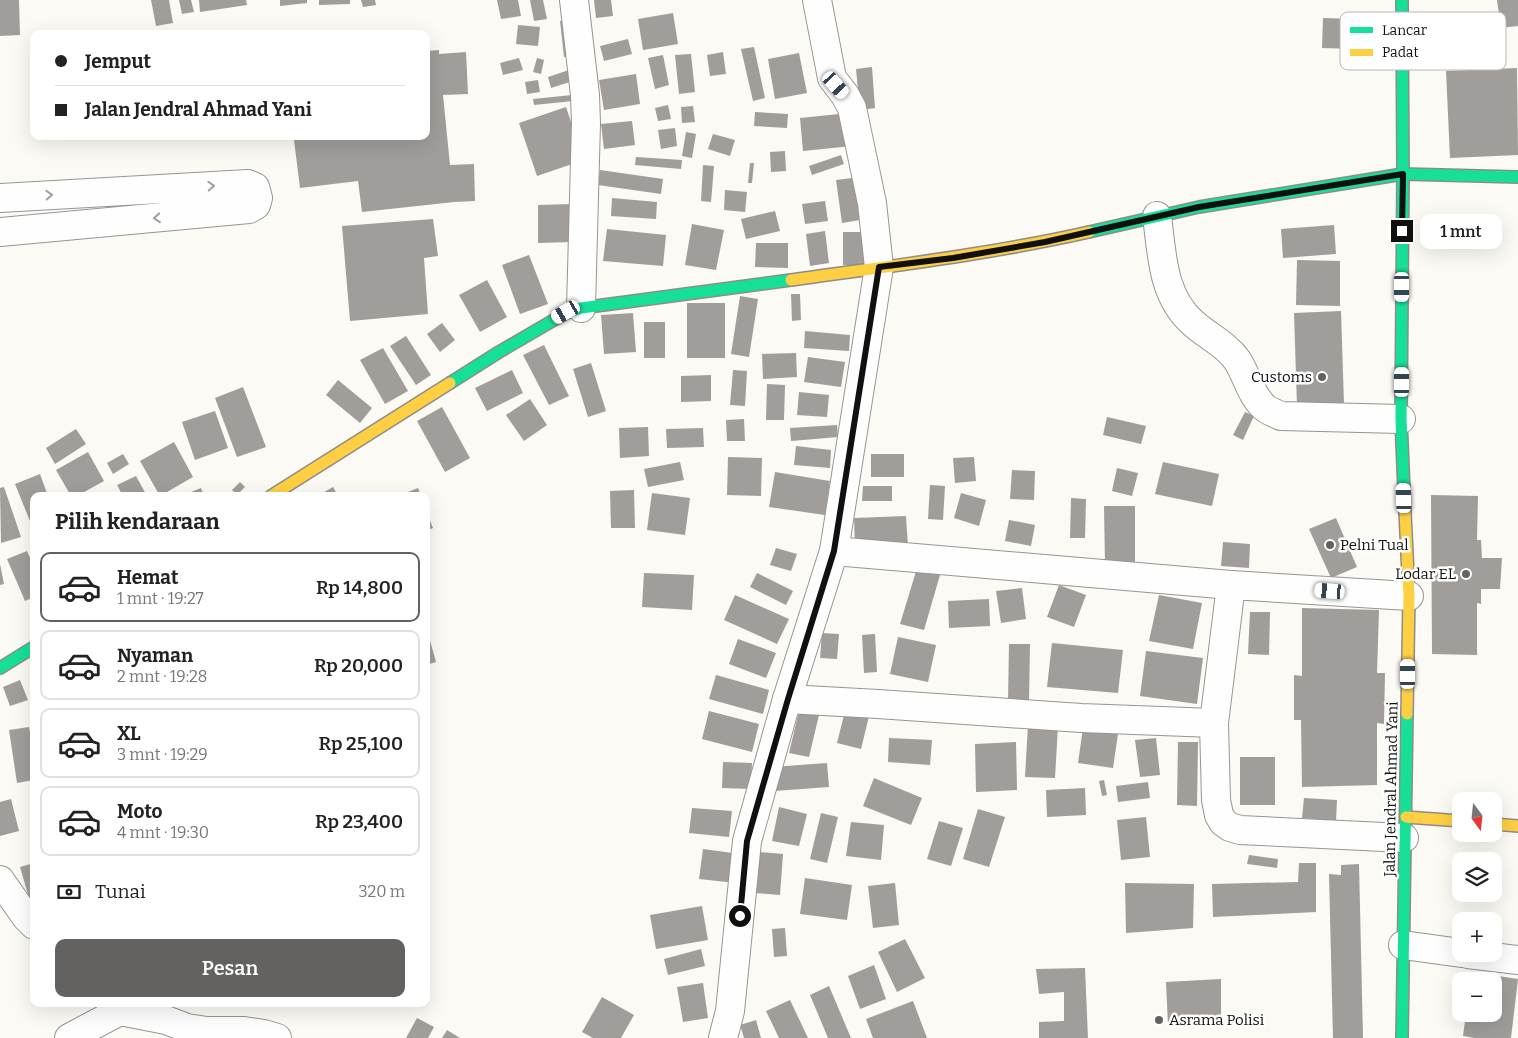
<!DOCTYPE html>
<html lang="id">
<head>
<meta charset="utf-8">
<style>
	body { margin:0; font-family:Bitter,serif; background:#f6f6f6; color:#222; height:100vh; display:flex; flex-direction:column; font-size:19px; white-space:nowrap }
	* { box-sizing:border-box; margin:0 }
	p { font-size:16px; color:#767676 }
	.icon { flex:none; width:28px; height:28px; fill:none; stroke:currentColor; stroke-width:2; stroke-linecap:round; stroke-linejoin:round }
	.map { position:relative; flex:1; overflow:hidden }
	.drawer { position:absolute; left:30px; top:492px; width:400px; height:515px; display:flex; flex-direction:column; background:#fff; border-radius:10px; box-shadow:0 5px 20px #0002 }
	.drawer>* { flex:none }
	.top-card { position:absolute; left:30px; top:30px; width:400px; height:110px; border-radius:10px; box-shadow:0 5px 20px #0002; display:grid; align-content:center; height:110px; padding:0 25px; background:#fff }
	.needle { width:32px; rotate:165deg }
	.buttons { position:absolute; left:1452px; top:792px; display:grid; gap:10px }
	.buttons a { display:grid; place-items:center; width:50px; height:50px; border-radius:10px; background:#fff; box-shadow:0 5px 20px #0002; font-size:25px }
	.end { position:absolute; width:22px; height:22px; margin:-11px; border:6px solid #101010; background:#fff; box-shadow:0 0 0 2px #fff }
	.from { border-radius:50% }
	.bubble { position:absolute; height:35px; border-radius:10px; background:#fff; box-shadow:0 5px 20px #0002; font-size:16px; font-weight:600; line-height:35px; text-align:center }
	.car { position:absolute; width:15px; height:30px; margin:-15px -8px; border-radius:6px; box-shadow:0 0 4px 1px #0007; background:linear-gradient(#fff 24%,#345 0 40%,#fff 0 76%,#345 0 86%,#fff 0) }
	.top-card b { display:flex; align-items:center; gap:18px; height:48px; font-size:19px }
	.top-card b+b { border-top:1px solid #e0e0e0 }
	.top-card i { width:12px; height:12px; background:#222 }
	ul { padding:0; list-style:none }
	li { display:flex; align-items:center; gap:15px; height:70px; margin:0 10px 8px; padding:0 15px; border:2px solid #e0e0e0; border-radius:10px }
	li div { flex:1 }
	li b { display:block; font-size:19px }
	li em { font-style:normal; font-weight:600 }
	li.selected { border-color:#636260 }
	li>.icon { width:45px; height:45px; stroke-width:1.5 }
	h2 { padding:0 25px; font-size:22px; line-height:60px }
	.pay { display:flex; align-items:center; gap:12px; height:55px; padding:0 25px; font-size:19px }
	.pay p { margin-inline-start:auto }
	.action { display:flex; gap:10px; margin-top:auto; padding:10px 25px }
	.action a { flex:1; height:58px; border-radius:10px; background:#636260; color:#fff; font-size:20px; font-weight:600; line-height:58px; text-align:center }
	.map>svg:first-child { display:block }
	.building { fill:#a09d9a }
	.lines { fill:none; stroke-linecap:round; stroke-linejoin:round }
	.street-casing { stroke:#969593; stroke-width:30 }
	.fast-casing { stroke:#8d8c8a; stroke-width:14 }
	.slow-casing { stroke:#8d8c8a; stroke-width:14 }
	.street { stroke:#fffefe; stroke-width:28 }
	.fast { stroke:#16e098; stroke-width:11 }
	.slow { stroke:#ffcf43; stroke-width:11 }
	.oneway { stroke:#9f9f9f }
	.route { stroke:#101010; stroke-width:6 }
	.poi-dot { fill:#636260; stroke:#fff; stroke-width:2 }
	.labels { text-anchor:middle; stroke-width:5; stroke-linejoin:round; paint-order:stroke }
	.poi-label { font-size:15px; fill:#101010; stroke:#fff; text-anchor:end }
	.street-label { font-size:15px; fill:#101010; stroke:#fff }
	.key { fill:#fff; stroke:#b7b7b7; stroke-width:1 }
	.key-label { font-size:14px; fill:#101010 }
</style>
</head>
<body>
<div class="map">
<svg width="1518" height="1038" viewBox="0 0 1518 1038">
	<rect width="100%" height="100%" fill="#fcfaf5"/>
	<g class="building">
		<path d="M0,0H19L20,35L0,36Z"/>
		<path d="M151,0H169L173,23L156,26Z"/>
		<path d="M179,0H191L194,12L182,14Z"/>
		<path d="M199,0H246L247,5L200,12Z"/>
		<path d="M280,0H307V3L280,6Z"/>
		<path d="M319,0H350V4L319,5Z"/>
		<path d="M361,0H375L376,5L363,7Z"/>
		<path d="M497,0H518L521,16L501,19Z"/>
		<path d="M530,0H543L547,19L534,21Z"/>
		<path d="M594,0H611L613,16L596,18Z"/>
		<path d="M1497,0H1518V26L1501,28Z"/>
		<path d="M673,13L678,44L643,50L638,19Z"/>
		<path d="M1323,18L1390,20L1389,50L1322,48Z"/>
		<path d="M575,19L579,56L564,57L560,21Z"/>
		<path d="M518,25L540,27L538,46L516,44Z"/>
		<path d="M628,39L632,54L604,61L600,46Z"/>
		<path d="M754,47L765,98L753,101L741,49Z"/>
		<path d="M439,50V54L466,52L468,94L443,95L450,165L474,164L475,201L454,202L362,212L358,181L300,188L294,140L314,137V136H426V51Z"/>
		<path d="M723,52L726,74L710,76L707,55Z"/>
		<path d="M799,53L807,93L775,99L768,59Z"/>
		<path d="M691,54L695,92L679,94L675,55Z"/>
		<path d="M663,55L669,85L655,89L648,58Z"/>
		<path d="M519,58L523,70L503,75L500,63Z"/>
		<path d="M537,58L544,60L541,74L533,72Z"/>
		<path d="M872,67L875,108L860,110L856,69Z"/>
		<path d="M575,68L579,79L551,88L548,77Z"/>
		<path d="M1517,68L1518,155L1450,158L1446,71Z"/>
		<path d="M636,74L640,104L604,110L599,80Z"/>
		<path d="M538,80L540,92L527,94L525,82Z"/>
		<path d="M572,95L573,101L534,105L533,99Z"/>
		<path d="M668,105L671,119L658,121L655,108Z"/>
		<path d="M693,106L695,122L682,123L681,107Z"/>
		<path d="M566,107L584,160L537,176L519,123Z"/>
		<path d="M755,112L788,114L787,128L754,126Z"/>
		<path d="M849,113L852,146L803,151L800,118Z"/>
		<path d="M632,121L635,145L604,149L601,124Z"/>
		<path d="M675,128L677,146L661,149L658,130Z"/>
		<path d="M686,132L696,134L692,158L682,156Z"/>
		<path d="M713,134L735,140L730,156L708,149Z"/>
		<path d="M785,151L786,171L771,172L770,152Z"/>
		<path d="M841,155L844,164L812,175L809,166Z"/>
		<path d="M636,157L682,160L681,169L635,165Z"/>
		<path d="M750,163H754L752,183H748Z"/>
		<path d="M703,165L714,166L711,202L701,201Z"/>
		<path d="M600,170L663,179L661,194L598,185Z"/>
		<path d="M860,177L866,219L842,223L836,180Z"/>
		<path d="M725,190L747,192L745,212L724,210Z"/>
		<path d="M612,198L657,202L656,219L611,216Z"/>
		<path d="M825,201L828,221L805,224L802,204Z"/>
		<path d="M571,204V242L538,243V205Z"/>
		<path d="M775,211L780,231L746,239L741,219Z"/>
		<path d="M433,219L438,256L424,258L428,314L350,321L342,226Z"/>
		<path d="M692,224L724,230L716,270L685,265Z"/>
		<path d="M1334,225L1336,254L1283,258L1281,229Z"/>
		<path d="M607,229L666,235L663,266L603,261Z"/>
		<path d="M825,231L829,263L810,266L806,234Z"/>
		<rect x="843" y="232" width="21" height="33"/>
		<path d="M756,243H788V268L755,267Z"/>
		<path d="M529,255L548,304L520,314L502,265Z"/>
		<path d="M1297,260L1340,261V306L1296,305Z"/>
		<path d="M487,280L507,317L480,332L459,295Z"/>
		<path d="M791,294H800L801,320L792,321Z"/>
		<path d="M740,296L758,299L749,357L731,354Z"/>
		<rect x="687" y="303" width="38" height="55"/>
		<path d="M1341,311L1344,404L1297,406L1294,313Z"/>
		<path d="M633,313L636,352L604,354L601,315Z"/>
		<rect x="644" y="322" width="21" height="36"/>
		<path d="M442,323L455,340L440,352L427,334Z"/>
		<path d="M805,331L850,335L849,351L804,348Z"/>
		<path d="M406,336L431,375L416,385L390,346Z"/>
		<path d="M544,345L569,396L549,405L523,355Z"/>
		<path d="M383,348L408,391L385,404L360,360Z"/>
		<path d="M796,353L797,377L763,379L762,354Z"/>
		<path d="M808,357L845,362L841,387L804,382Z"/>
		<path d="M591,363L606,411L588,417L573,369Z"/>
		<path d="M512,370L523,393L487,411L475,388Z"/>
		<path d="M733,370L747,371L745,406L730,405Z"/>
		<path d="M711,375V401L681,402V376Z"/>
		<path d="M338,380L372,408L360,423L326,395Z"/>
		<path d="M767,384L785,385L784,420H766Z"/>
		<path d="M243,387L266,447L237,457L215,398Z"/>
		<path d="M799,392L829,395L827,417L797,415Z"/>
		<path d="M530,399L547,425L524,441L506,415Z"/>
		<path d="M442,407L470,458L445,472L417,421Z"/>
		<path d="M215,411L228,448L195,460L182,422Z"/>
		<path d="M1245,412L1254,416L1243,440L1233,435Z"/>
		<path d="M1107,417L1146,426L1141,444L1103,435Z"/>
		<path d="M744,419L745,441H727L726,420Z"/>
		<path d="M837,425L838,437L791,441L790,428Z"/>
		<path d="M648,427L649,456L620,458L619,428Z"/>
		<path d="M703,428L704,447L667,448L666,429Z"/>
		<path d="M76,429L86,444L55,464L46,448Z"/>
		<path d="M174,442L193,477L160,496L140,461Z"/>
		<path d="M796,446L831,450L830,468L794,465Z"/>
		<path d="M88,452L104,481L77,496H71L56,470Z"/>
		<path d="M123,454L129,464L113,474L107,463Z"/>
		<rect x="871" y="454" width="33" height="23"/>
		<path d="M728,457L762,458L761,496L727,495Z"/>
		<path d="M974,457L976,481L955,483L953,458Z"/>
		<path d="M680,462L684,480L648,487L644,469Z"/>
		<path d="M1163,462L1219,474L1212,506L1155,494Z"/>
		<path d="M1117,468L1138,473L1132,496L1112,491Z"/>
		<path d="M1012,470L1035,471L1034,500L1010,499Z"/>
		<path d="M775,472L830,481L825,515L769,507Z"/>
		<path d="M40,474L48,496H34V531L15,484Z"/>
		<path d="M136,476L147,496H123L117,485Z"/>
		<path d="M240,482L245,487L237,495L232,490Z"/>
		<path d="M930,485L945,486L943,520L928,519Z"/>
		<path d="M863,486H892V501H862Z"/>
		<path d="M4,487L21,537L1,543L0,488Z"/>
		<path d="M333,487L338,496H317Z"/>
		<path d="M201,488L204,496H181Z"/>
		<path d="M418,488L421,496H398Z"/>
		<path d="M634,490L635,528H611L610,491Z"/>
		<path d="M652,493L690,498L685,535L647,530Z"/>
		<path d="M961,493L986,500L979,526L954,518Z"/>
		<path d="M1431,495L1478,496L1477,540H1481L1482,558H1502L1500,589H1481V604L1477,603V655L1432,654Z"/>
		<path d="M1071,498L1086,499L1085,538H1070Z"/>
		<path d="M1104,506H1135V565H1105Z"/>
		<path d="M426,511L433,528L426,531Z"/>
		<path d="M906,516L908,547L855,549L854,518Z"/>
		<path d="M1336,518L1357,567L1331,578L1309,529Z"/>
		<path d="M1009,520L1035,525L1031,546L1005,541Z"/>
		<path d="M1223,542L1250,544L1249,568L1221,566Z"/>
		<path d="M776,548L797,554L791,571L770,565Z"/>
		<path d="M27,551L34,566V597L25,601L7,559Z"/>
		<path d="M0,564L4,584L0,585Z"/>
		<path d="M917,568L940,575L924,630L900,624Z"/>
		<path d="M644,573L694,575L692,610L642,607Z"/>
		<path d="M757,573L793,591L786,605L750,587Z"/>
		<path d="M1059,585L1086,595L1074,627L1047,617Z"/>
		<path d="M1022,588L1026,619L1001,623L996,591Z"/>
		<path d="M735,595L789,619L777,644L724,620Z"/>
		<path d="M1159,595L1202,603L1193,649L1149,641Z"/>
		<path d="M989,599L990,626L949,628L948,601Z"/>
		<path d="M1302,608L1379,610L1377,673H1385L1384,724L1377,723V785L1302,787L1301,720H1294V675L1302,676Z"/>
		<path d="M1250,612H1270L1269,655L1248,654Z"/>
		<path d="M822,633L839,634L837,659L820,658Z"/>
		<path d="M875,634L877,672L864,673L862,635Z"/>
		<path d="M426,637H429L436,662L426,665Z"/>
		<path d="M898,637L936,645L928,682L890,674Z"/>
		<path d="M738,639L776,653L766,678L729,664Z"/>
		<path d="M1052,643L1123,650L1118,693L1047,687Z"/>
		<path d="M1009,644H1030L1029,702L1008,701Z"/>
		<path d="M1146,651L1203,658L1197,704L1140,696Z"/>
		<path d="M716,675L769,690L763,714L709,699Z"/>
		<path d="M20,680L28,700L10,706L3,687Z"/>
		<path d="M846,707L870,712L861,749L837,743Z"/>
		<path d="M709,711L759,724L752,752L702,739Z"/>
		<path d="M799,711L819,715L809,757L789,753Z"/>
		<path d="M1028,725L1058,726L1055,778L1025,777Z"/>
		<path d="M29,727L34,757V780L17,783L9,730Z"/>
		<path d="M1083,728L1118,734L1113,768L1078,763Z"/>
		<path d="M889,738L932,740L930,765L888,762Z"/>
		<path d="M1156,738L1160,775L1140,777L1135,740Z"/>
		<path d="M1016,742L1017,790L976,792L975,744Z"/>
		<path d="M1178,742H1198L1197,806L1177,805Z"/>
		<rect x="1240" y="757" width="35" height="48"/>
		<path d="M723,762L752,763L751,789L722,788Z"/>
		<path d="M827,763L829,787L774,791L772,767Z"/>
		<path d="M874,778L922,798L911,825L863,806Z"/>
		<path d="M1104,780L1107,795L1102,796L1099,781Z"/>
		<path d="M1148,782L1150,798L1118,802L1116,786Z"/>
		<path d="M1085,788L1086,815L1047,817L1046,790Z"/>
		<path d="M1304,798L1337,800L1336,821L1302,818Z"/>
		<path d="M11,799L19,831L0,836V802Z"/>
		<path d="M779,807L807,814L799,846L772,841Z"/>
		<path d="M692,808L732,811L729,837L689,833Z"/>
		<path d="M978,809L1005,817L989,867L963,859Z"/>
		<path d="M821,813L838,817L827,863L810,859Z"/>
		<path d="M1146,817L1150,857L1121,860L1117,820Z"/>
		<path d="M939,821L963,828L951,866L927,859Z"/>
		<path d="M851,822L884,825L881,860L846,856Z"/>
		<path d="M703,849L740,854L736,883L699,879Z"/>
		<path d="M759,852L783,854L780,895L755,893Z"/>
		<path d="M1249,855L1278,859L1277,868L1247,864Z"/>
		<path d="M34,863V904L31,905L20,867Z"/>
		<path d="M1299,863H1316V912L1213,917L1212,884L1298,882Z"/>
		<path d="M1359,864L1363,1038H1333L1329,874L1341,875V865Z"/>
		<path d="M805,878L852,885L847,920L800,914Z"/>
		<path d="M895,883L899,925L873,928L868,886Z"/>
		<path d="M1125,883L1194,884L1193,928L1126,933Z"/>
		<path d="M702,906L708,940L656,949L650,915Z"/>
		<path d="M785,928L787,956L774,957L772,929Z"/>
		<path d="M905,939L925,978L897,992L878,952Z"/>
		<path d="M701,949L705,966L668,975L664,959Z"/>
		<path d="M874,965L886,999L860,1009L848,976Z"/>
		<path d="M1085,968L1088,1038H1039V1022L1064,1021V992L1039,994L1036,969Z"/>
		<path d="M1471,972L1518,979L1511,1038H1475L1463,1036L1466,1014H1494V981H1470Z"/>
		<path d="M1221,979V1023L1168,1025L1166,982Z"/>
		<path d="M703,983L708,1018L683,1022L677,987Z"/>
		<path d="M829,986L851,1038H828L810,995Z"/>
		<path d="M602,997L634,1015L621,1038H593L582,1032Z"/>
		<path d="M790,1000L808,1038H779L766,1011Z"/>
		<path d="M913,1001L927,1038H873L866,1019Z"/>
		<path d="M417,1018L434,1027L428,1038H406Z"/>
		<path d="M756,1020L761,1038H744L740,1025Z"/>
		<path d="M447,1030L460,1038H442Z"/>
	</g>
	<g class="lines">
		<g class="street-casing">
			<g id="street">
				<path d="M574,0L585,95L586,123L581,308"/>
				<path d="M0,198L248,184L255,187L258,198L256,205L249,209L0,232"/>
				<path d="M1157,216C1162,254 1162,296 1193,323C1207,336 1226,344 1237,360C1247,375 1250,394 1264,407C1268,411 1275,413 1281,416L1401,419"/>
				<path d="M834,551L1231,585"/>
				<path d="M787,699L878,704L1081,718L1214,723"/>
				<path d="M1404,838L1240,830L1230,827L1223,822L1219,815L1216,800L1214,723L1231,585L1409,596"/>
				<path d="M0,880L26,917L34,925"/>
				<path d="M1403,945L1461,953"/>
				<path d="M1468,954L1518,960"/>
				<path d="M113,1004L120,1011L166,1020L187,1028L207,1031H244L264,1034L277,1038"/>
				<path d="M69,1038L120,1011"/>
				<path d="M723,1038L730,1011L747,841L787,699L834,551L879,267L872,203L852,108L845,95L832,78L817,0"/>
			</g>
		</g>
		<g class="fast-casing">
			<g id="fast">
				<path d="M1402,0L1403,174L1401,419L1404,491"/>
				<path d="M1089,232L1199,207L1403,174L1518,177"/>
				<path d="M450,383L499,352L566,313L581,308L791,280"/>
				<path d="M0,668L34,647"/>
				<path d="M1402,1038L1407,714"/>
			</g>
		</g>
		<g class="slow-casing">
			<g id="slow">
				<path d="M791,280C891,266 991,254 1089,232"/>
				<path d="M1404,491L1409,596L1407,714"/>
				<path d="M271,496L450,383"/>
				<path d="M1406,817L1461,821"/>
				<path d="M1494,824L1518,826"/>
			</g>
		</g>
		<use href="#street" class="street"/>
		<use href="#fast" class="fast"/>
		<use href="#slow" class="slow"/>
	</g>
	<defs><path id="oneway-chevron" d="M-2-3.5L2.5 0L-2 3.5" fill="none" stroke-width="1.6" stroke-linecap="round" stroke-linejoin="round" transform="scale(1.25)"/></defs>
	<g class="oneway">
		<use href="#oneway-chevron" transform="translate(211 186) rotate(-3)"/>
		<use href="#oneway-chevron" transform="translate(49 195) rotate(-3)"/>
		<use href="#oneway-chevron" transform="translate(157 218) rotate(175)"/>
	</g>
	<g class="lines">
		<path class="route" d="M740,916L747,841L788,699L834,551L879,267L953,258L1045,242L1199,207L1403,174L1402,231"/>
	</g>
	<g class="poi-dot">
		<circle cx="1322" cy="377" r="5"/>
		<circle cx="1330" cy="545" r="5"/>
		<circle cx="1466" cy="574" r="5"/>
		<circle cx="1159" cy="1020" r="5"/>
	</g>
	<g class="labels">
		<g class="poi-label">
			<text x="1312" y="382">Customs</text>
			<text x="1340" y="550" text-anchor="start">Pelni Tual</text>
			<text x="1456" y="579">Lodar EL</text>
			<text x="1169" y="1025" text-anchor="start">Asrama Polisi</text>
		</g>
		<g class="street-label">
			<text transform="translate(1391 789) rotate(-89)" y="5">Jalan Jendral Ahmad Yani</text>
		</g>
	</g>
	<rect x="1340" y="12" width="166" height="58" rx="8" class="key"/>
	<rect x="1350" y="27" width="23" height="6" fill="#16e098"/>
	<rect x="1350" y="49" width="23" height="7" fill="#ffcf43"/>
	<g class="key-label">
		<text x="1382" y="35">Lancar</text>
		<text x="1382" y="57">Padat</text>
	</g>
</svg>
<div class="buttons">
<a><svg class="needle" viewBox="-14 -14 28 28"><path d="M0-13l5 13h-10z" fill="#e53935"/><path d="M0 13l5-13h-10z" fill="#767676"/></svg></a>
<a><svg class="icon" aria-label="layers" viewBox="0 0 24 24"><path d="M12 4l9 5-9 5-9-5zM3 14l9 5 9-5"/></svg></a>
<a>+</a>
<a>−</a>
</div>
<i class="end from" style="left:740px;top:916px"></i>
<i class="end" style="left:1402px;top:231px"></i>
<div class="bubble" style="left:1420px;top:214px;width:82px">1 mnt</div>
<i class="car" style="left:836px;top:85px;rotate:138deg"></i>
<i class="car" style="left:1402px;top:287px;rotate:180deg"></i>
<i class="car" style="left:566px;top:312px;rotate:240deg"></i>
<i class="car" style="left:1402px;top:382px;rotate:0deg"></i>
<i class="car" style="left:1404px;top:498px;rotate:358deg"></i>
<i class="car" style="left:1330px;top:591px;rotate:274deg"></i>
<i class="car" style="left:1408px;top:674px;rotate:0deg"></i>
<div class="top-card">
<b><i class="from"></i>Jemput</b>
<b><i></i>Jalan Jendral Ahmad Yani</b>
</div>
<section class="drawer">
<h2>Pilih kendaraan</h2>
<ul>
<li class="selected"><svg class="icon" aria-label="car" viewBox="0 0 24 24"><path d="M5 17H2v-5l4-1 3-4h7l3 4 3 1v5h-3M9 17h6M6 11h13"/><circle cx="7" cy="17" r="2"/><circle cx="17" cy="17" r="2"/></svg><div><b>Hemat</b><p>1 mnt · 19:27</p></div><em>Rp 14,800</em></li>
<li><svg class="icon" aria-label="car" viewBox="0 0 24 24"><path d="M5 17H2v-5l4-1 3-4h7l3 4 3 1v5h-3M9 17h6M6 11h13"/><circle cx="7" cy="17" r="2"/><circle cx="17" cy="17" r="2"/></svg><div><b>Nyaman</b><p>2 mnt · 19:28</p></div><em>Rp 20,000</em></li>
<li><svg class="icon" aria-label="car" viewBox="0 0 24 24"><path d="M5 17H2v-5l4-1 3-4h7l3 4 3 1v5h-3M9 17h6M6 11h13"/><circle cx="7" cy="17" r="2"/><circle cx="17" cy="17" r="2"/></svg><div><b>XL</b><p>3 mnt · 19:29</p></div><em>Rp 25,100</em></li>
<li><svg class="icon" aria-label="car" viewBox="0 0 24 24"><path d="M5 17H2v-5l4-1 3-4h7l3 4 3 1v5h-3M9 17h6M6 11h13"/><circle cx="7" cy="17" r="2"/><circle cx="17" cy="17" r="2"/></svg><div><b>Moto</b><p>4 mnt · 19:30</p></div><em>Rp 23,400</em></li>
</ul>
<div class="pay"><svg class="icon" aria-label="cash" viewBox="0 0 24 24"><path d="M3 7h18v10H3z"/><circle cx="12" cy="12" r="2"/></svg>Tunai<p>320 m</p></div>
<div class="action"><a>Pesan</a></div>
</section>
</div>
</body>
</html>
